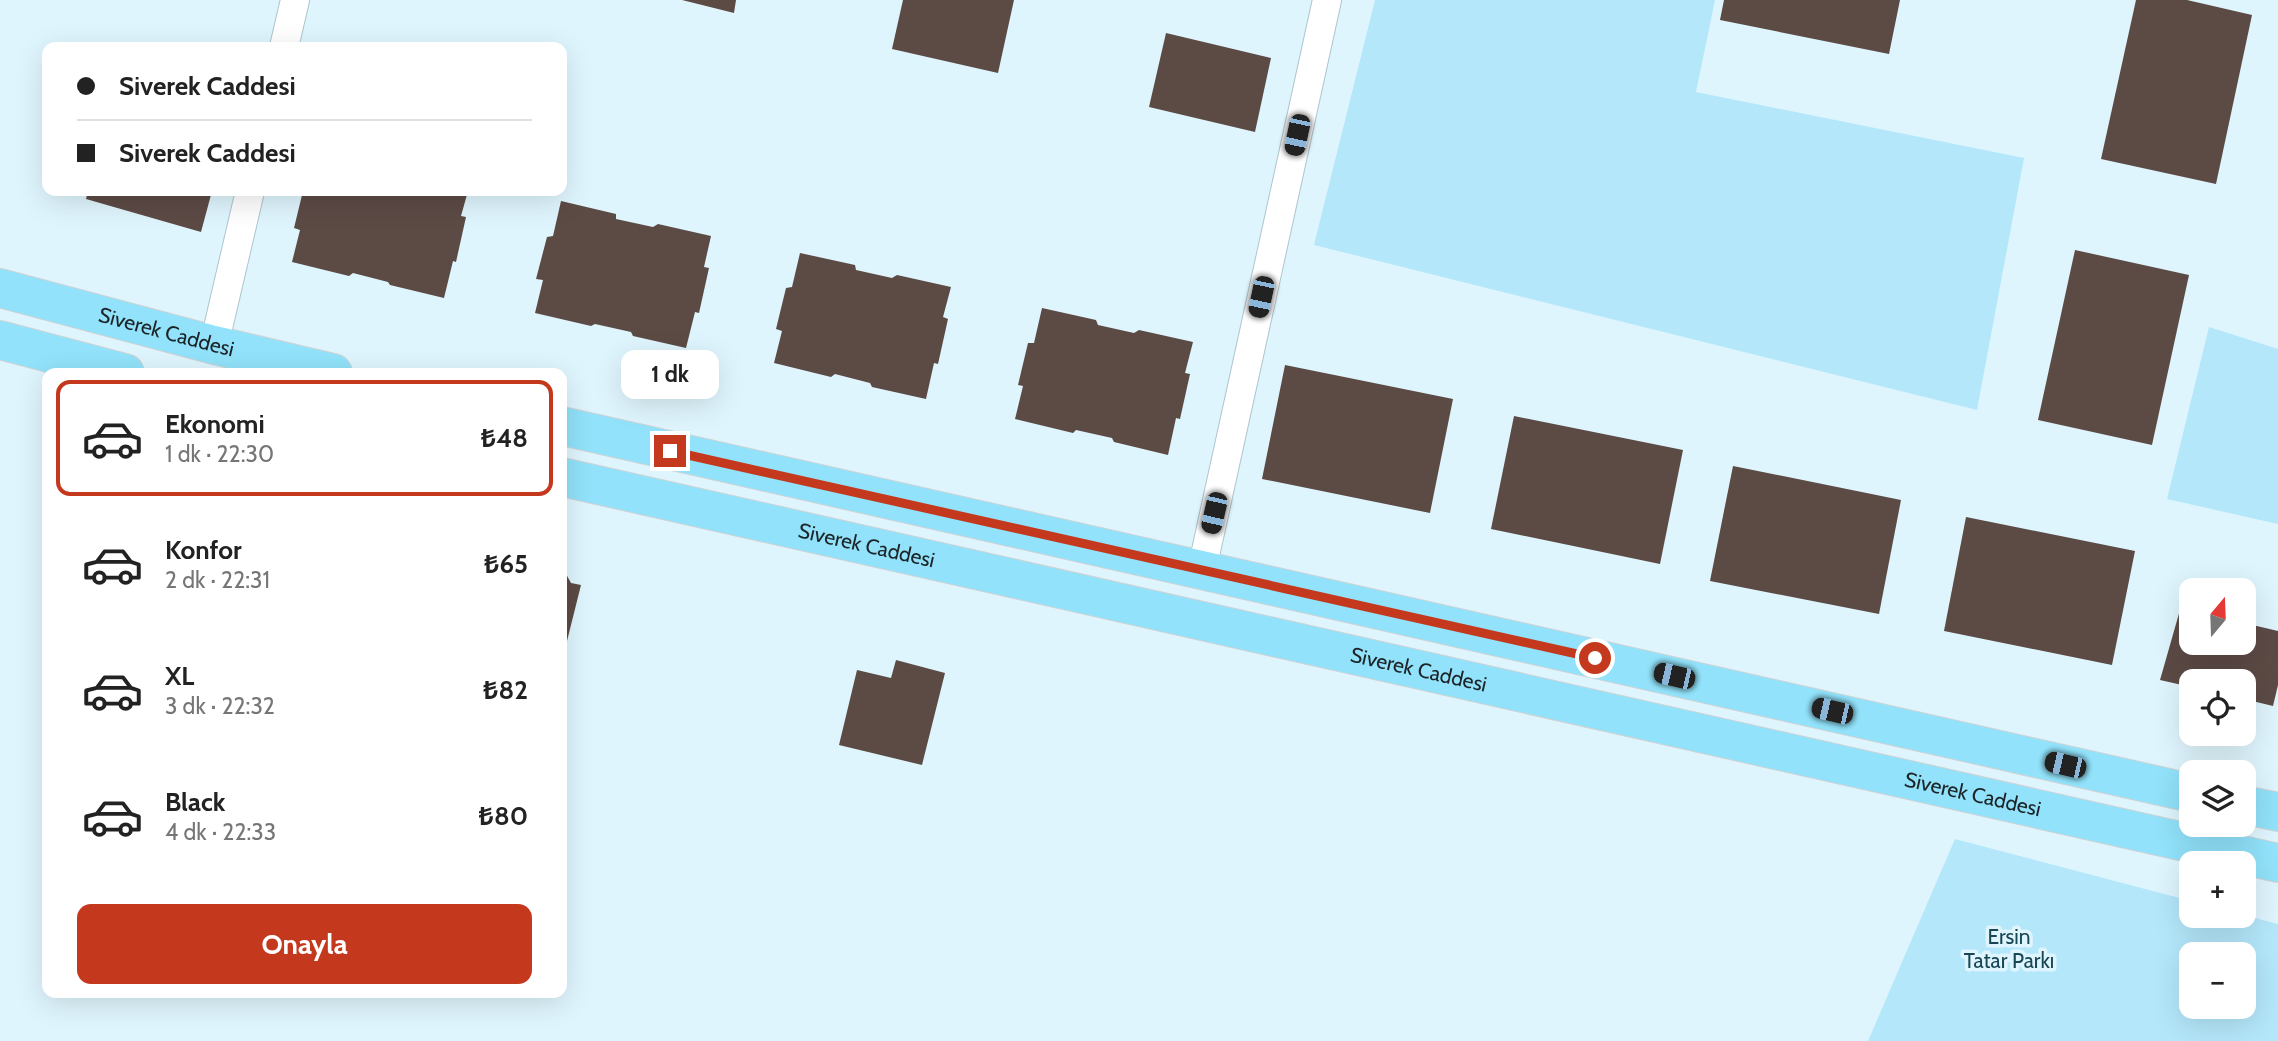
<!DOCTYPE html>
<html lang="tr">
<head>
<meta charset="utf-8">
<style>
	body { margin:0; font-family:Cabin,sans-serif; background:#f2f2f2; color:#222; height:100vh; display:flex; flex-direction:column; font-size:26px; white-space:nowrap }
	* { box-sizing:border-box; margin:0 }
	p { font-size:23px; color:#767676 }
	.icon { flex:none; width:38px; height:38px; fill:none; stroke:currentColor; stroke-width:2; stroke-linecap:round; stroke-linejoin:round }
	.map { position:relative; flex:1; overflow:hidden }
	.sheet { position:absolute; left:42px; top:368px; width:525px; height:630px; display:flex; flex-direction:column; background:#fff; border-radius:14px; box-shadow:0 7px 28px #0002 }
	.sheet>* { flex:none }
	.top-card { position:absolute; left:42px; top:42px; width:525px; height:154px; border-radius:14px; box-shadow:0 7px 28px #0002; display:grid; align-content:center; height:154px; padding:0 35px; background:#fff }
	.needle { width:46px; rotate:19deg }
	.fabs { position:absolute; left:2179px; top:578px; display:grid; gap:14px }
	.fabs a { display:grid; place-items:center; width:77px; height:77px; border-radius:14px; background:#fff; box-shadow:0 7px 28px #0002; font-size:35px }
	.end { position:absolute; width:32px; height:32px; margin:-16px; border:9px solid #c4391e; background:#fff; box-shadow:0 0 0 4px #fff }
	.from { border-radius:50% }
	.bubble { position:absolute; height:49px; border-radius:14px; background:#fff; box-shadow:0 7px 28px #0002; font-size:23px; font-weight:700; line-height:49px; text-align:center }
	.car { position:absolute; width:21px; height:42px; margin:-21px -10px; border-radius:9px; box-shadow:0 0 5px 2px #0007; background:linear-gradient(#222 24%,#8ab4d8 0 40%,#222 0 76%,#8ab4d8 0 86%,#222 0) }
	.top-card b { display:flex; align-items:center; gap:24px; height:66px; font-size:26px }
	.top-card b+b { border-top:2px solid #e0e0e0 }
	.top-card i { width:18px; height:18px; background:#222 }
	ul { padding:12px 0 0; list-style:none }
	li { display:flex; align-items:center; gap:21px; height:116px; margin:0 14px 10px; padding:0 21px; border:4px solid transparent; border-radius:14px }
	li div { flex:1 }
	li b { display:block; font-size:26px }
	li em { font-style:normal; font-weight:700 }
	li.selected { border-color:#c4391e }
	li>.icon { width:63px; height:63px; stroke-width:1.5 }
	.button { display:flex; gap:14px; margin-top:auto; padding:14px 35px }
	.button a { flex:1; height:80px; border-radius:14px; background:#c4391e; color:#fff; font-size:28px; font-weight:700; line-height:80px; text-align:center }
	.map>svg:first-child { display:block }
	.green { fill:#b4e7fa; fill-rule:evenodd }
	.building { fill:#5c4a45 }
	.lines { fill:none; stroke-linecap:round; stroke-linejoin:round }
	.minor-casing { stroke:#afc4cc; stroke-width:30 }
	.primary-casing { stroke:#d2d3d4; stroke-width:40 }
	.minor { stroke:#fff; stroke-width:28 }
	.primary { stroke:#91e2fa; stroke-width:38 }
	.route { stroke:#c4391e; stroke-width:9 }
	.labels { text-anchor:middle; stroke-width:7; stroke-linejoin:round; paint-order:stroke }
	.street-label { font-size:21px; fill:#1c2427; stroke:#dff5fd }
	.park-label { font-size:21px; fill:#184654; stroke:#dff5fd }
</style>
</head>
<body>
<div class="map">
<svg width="2278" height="1041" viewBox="0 0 2278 1041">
	<rect width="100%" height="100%" fill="#dff5fd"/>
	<g class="green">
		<path d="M1375,0H1715L1696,92L2024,158L1977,410L1314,245Z"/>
		<path d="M2209,327L2278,349V524L2167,499Z"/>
		<path d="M1955,839L2191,901V915H2244L2278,924V1041H1868ZM2191,954H2244V1006H2191Z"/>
	</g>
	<g class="building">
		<path d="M682,0H736L734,13Z"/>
		<path d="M903,0H1014L998,73L892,49Z"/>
		<path d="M1724,0H1900L1889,54L1720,20Z"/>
		<path d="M2136,0H2187L2252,15L2216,184L2101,159Z"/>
		<path d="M1166,33L1271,58L1255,132L1149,107Z"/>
		<path d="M88,191H212L201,232L86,199Z"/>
		<path d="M303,191H468L461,216L466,217L456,262L453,261L444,298L390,285L388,282L353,273L349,276L292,262L300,230L294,228Z"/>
		<path d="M561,201L616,214V219L653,227L658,224L711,236L704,267L709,268L699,313L695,312L686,348L633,336L631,332L595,324L591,326L535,313L543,280L536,279L547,237L553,236Z"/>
		<path d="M2075,250L2189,275L2152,445L2038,420Z"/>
		<path d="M800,253L855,265L856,270L892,278L897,275L951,287L943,317L948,319L938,364L934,363L926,399L872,387L870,383L835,374L831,377L774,363L782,331L776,329L786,288L792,287Z"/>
		<path d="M1042,308L1096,320L1098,325L1134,333L1139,330L1193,342L1185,373L1190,374L1180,419L1176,418L1168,455L1114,442L1112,438L1076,430L1073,433L1015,419L1023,386L1018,385L1028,343H1034Z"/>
		<path d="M1285,365L1453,399L1430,513L1262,479Z"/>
		<path d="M1514,416L1683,450L1660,564L1491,529Z"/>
		<path d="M1733,466L1901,500L1879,614L1710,581Z"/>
		<path d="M1966,517L2135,551L2112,665L1944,631Z"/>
		<path d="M562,572L566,574L571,583L581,585L563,657Z"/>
		<path d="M2180,610L2191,612V642H2244V623L2278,631V685L2273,706L2244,699V681H2191V687L2160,680Z"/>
		<path d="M896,660L945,673L922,765L839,745L857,670L891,678Z"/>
	</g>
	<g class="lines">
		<g class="minor-casing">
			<g id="minor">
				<path d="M284,47L295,0"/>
				<path d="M214,345L250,191"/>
				<path d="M1202,569L1327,0"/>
			</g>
		</g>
		<g class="primary-casing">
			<g id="primary">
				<path id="s1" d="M0,288L214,345L333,373"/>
				<path d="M0,340L125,373"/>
				<path d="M562,426L2191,793"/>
				<path id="s2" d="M562,477L2278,863"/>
				<path d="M2244,805L2278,812"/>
			</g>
		</g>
		<use href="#minor" class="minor"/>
		<use href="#primary" class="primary"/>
	</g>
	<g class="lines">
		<path class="route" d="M670,451L1595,658"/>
	</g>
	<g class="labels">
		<g class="street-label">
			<text dy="7" stroke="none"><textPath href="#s1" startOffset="172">Siverek Caddesi</textPath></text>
			<text dy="7" stroke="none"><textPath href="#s2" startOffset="312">Siverek Caddesi</textPath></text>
			<text dy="7" stroke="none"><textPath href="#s2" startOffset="878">Siverek Caddesi</textPath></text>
			<text dy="7" stroke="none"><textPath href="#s2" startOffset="1446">Siverek Caddesi</textPath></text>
		</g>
		<g class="park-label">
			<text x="2009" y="944">Ersin<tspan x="2009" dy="24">Tatar Parkı</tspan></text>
		</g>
	</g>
</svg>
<div class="fabs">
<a><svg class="needle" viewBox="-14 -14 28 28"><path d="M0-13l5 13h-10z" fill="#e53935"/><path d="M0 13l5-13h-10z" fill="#767676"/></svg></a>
<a><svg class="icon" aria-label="locate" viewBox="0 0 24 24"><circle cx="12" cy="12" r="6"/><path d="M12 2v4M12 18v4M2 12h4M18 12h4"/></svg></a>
<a><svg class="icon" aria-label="layers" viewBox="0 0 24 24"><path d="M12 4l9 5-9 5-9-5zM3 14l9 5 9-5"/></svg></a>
<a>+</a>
<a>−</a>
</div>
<i class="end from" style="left:1595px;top:658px"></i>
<i class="end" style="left:670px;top:451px"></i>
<div class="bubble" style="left:621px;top:350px;width:98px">1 dk</div>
<i class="car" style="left:1297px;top:135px;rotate:192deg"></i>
<i class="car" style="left:1261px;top:297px;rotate:192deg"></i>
<i class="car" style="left:1214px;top:513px;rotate:193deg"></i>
<i class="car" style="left:1674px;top:676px;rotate:283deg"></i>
<i class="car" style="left:1832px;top:711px;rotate:283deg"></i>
<i class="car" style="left:2065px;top:765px;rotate:283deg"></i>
<div class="top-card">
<b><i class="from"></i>Siverek Caddesi</b>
<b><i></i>Siverek Caddesi</b>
</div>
<section class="sheet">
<ul>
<li class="selected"><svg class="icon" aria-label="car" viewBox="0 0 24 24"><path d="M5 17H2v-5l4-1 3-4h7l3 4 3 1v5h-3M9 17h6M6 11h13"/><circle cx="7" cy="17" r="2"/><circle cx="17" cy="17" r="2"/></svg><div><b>Ekonomi</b><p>1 dk · 22:30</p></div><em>₺48</em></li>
<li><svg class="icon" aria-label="car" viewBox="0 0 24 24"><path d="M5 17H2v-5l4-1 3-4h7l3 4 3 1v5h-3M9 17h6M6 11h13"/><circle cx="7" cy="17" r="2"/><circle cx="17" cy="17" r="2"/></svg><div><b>Konfor</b><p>2 dk · 22:31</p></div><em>₺65</em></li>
<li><svg class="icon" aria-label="car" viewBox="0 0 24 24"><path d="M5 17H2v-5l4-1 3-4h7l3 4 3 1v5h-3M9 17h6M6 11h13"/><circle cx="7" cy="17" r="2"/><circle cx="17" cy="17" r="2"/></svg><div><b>XL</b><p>3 dk · 22:32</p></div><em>₺82</em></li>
<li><svg class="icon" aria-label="car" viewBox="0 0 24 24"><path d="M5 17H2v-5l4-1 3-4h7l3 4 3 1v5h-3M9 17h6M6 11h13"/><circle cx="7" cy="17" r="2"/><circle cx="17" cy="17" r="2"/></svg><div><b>Black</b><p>4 dk · 22:33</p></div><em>₺80</em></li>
</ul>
<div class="button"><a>Onayla</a></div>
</section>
</div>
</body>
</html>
